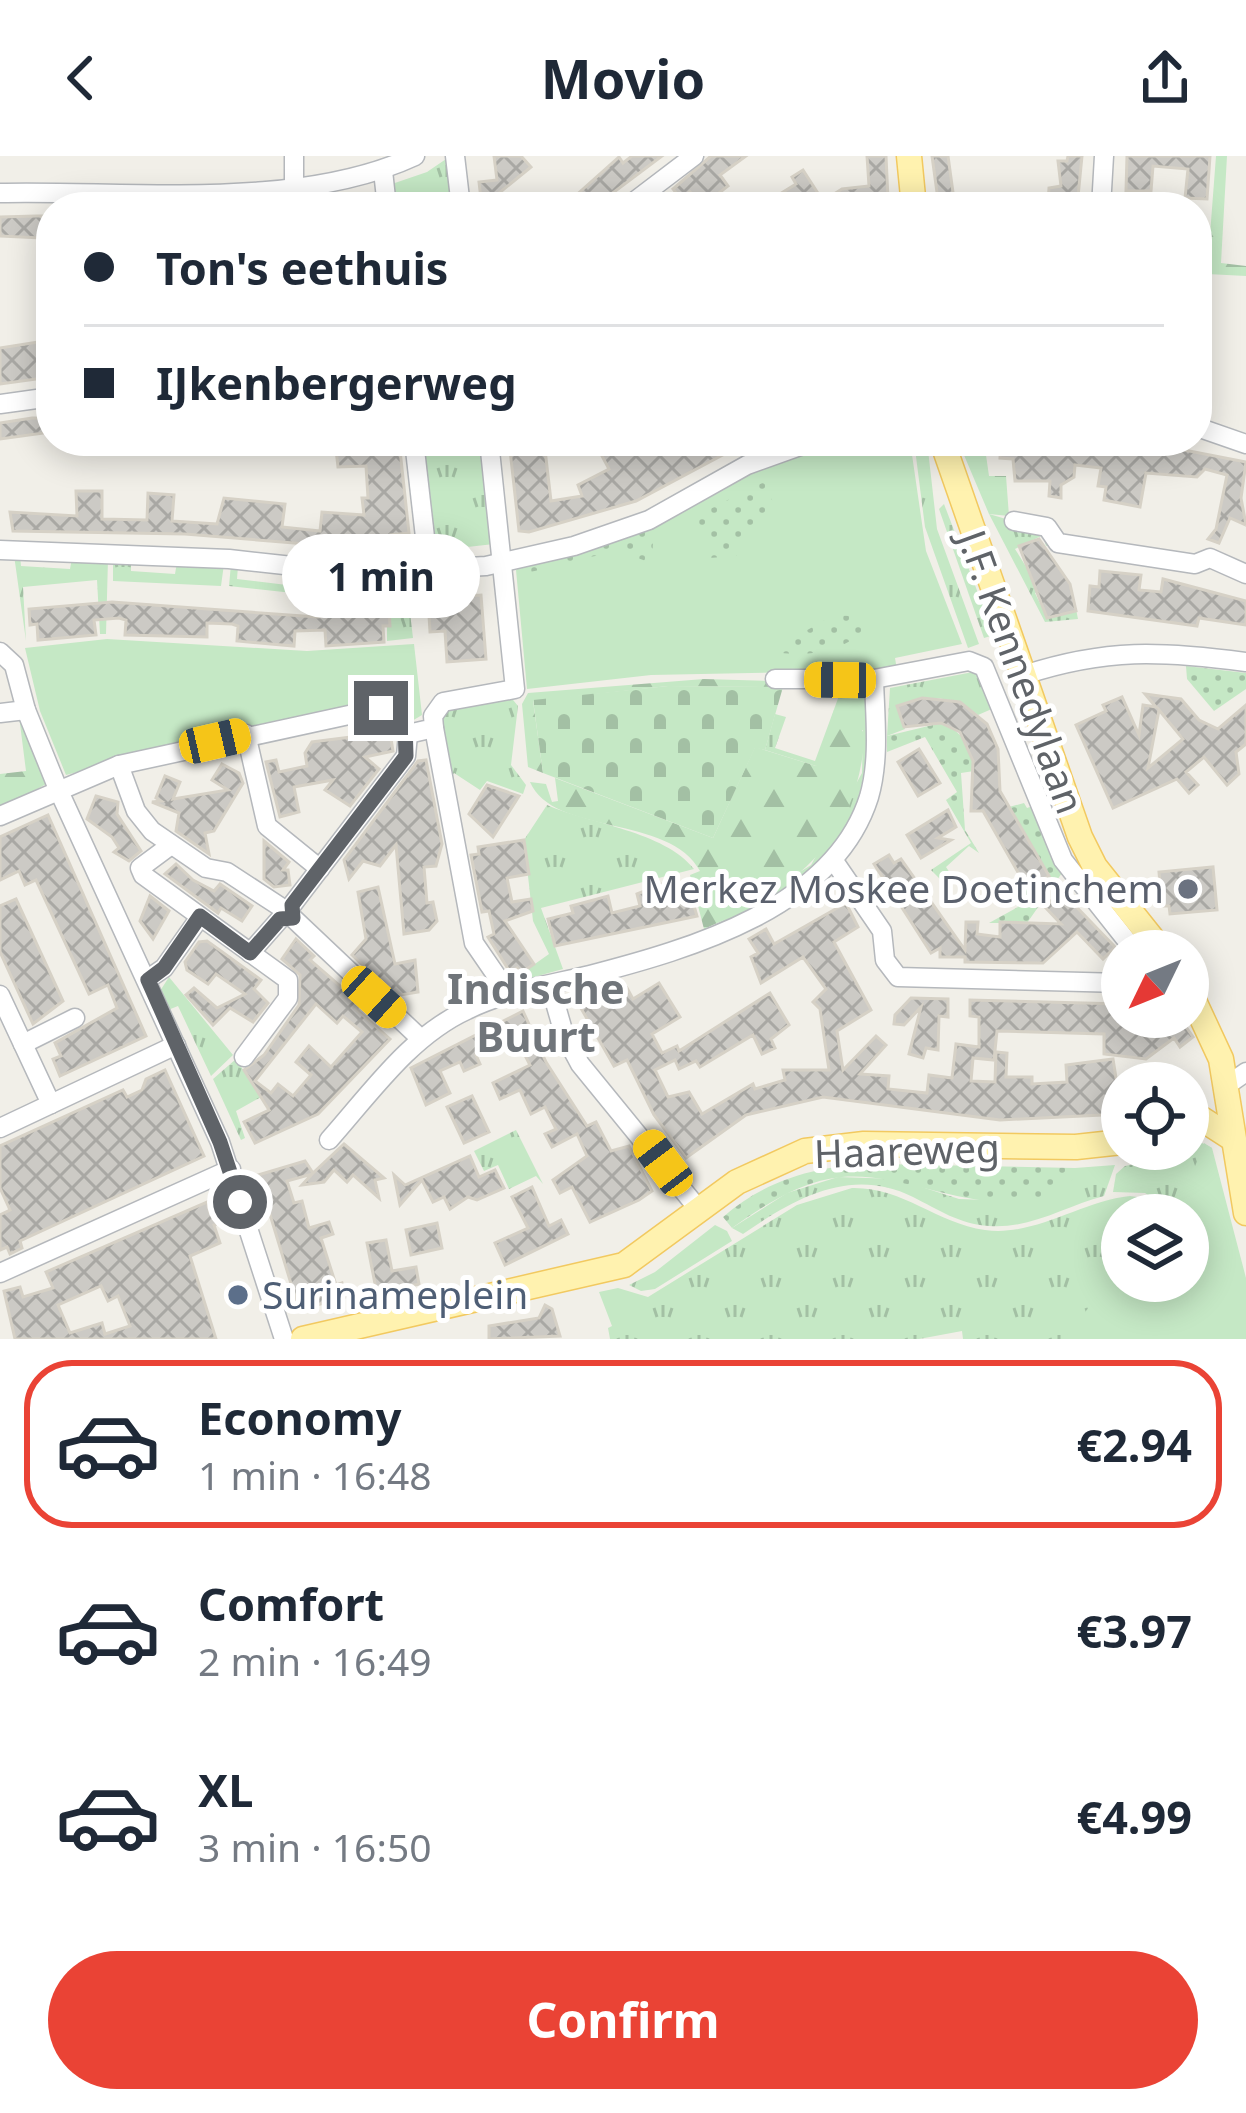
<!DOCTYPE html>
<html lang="en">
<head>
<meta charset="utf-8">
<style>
	body { margin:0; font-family:"Noto Sans",sans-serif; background:#f2f2f3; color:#1f2937; height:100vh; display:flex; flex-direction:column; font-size:45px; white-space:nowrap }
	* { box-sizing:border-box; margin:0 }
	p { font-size:39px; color:#747a83 }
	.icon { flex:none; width:66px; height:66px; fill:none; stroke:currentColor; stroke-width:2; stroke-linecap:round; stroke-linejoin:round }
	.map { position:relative; height:1183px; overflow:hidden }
	.sheet { display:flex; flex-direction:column; background:#fff; flex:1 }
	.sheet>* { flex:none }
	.guide { position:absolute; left:36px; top:36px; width:1176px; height:264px; border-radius:48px; box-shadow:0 6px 30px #0003; display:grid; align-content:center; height:264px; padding:0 48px; background:#fff }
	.needle { width:78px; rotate:227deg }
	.tools { position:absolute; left:1101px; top:774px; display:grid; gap:24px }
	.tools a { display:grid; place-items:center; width:108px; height:108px; border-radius:50%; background:#fff; box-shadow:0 6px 30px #0003; font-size:60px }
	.end { position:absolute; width:54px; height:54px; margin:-27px; border:15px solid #5f6368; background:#fff; box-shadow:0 0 0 6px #fff }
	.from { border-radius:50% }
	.bubble { position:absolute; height:84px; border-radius:42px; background:#fff; box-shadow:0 6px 30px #0003; font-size:39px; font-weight:700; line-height:84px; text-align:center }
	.car { position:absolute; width:36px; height:72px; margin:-36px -18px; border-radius:15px; box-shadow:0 0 9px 3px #0007; background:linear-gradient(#f5c518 24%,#345 0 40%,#f5c518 0 76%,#345 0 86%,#f5c518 0) }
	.guide b { display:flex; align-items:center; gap:42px; height:114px; font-size:45px }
	.guide b+b { border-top:3px solid #e0e1e3 }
	.guide i { width:30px; height:30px; background:#1f2937 }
	ul { padding:21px 0 0; list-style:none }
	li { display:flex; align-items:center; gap:36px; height:168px; margin:0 24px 18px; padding:0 24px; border:6px solid transparent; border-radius:48px }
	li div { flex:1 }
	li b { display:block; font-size:45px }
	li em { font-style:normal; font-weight:700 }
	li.current { border-color:#ea4335 }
	li>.icon { width:108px; height:108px; stroke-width:1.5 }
	.primary-button { display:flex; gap:24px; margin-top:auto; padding:24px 48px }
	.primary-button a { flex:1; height:138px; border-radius:72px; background:#ea4335; color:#fff; font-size:48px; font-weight:700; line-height:138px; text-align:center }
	header { display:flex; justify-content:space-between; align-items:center; height:156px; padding:0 48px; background:#fff; font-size:54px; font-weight:700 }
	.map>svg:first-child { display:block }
	.grass { fill:url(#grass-tufts) }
	.forest { fill:url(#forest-firs) }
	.cemetery { fill:url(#cemetery-stones) }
	.park { fill:#c5e8c5 }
	.garden { fill:url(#garden-dots) }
	.building { fill:url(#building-cross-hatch); stroke:#d6d1c6; stroke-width:3; fill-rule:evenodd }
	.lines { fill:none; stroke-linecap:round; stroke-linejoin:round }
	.minor-casing { stroke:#b5b8bc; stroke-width:21 }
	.major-casing { stroke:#f2c960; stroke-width:27 }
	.minor { stroke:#fff; stroke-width:18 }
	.major { stroke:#fff2af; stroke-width:24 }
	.route { stroke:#5f6368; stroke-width:15 }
	.worship-dot { fill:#6b7280; stroke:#fff; stroke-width:4.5 }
	.service-dot { fill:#5c6f8a; stroke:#fff; stroke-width:4.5 }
	.labels { text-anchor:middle; stroke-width:10; stroke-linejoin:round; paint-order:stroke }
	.street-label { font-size:39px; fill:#5f6368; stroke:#fff }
	.worship-label { font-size:39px; fill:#5b616d; stroke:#fff; text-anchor:end }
	.service-label { font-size:39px; fill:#4e5e75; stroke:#fff; text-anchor:start }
	.neighbourhood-label { font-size:42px; font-weight:bold; fill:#70757a; stroke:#fff }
</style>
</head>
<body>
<header><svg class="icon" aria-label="back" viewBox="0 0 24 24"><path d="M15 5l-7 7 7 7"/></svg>Movio<svg class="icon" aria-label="share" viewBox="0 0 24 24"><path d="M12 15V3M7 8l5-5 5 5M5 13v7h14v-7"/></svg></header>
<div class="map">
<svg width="1246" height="1183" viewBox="0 0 1246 1183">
	<defs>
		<pattern id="grass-tufts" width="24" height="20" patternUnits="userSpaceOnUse" patternTransform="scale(3)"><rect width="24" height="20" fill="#c5e8c5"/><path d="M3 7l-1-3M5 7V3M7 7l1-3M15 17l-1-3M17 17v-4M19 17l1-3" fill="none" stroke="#a3c0a4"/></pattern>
		<pattern id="forest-firs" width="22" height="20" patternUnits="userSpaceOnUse" patternTransform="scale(3)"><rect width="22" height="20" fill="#c5e8c5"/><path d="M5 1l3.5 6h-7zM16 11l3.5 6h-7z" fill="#a3c0a4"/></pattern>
		<pattern id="cemetery-stones" width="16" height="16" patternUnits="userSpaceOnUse" patternTransform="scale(3)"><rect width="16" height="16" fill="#c5e8c5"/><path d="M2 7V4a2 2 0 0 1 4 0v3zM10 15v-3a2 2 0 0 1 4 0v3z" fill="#a3c0a4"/></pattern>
		<pattern id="garden-dots" width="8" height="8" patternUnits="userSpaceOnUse" patternTransform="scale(3)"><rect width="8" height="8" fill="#c5e8c5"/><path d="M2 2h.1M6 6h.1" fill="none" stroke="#a3c0a4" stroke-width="1.8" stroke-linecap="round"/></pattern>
		<pattern id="building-cross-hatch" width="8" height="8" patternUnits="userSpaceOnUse" patternTransform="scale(3)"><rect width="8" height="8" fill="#cccac5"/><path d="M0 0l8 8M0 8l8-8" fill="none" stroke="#a9a8a4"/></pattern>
	</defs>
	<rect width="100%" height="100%" fill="#f1efe8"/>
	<g class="grass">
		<path d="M449,1L451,51H391L389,29L427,16Z"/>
		<path d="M423,285H482L494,388L432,395L427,358L432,353L419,292Z"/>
		<path d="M914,285H927L937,373L979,488L968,492L925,371Z"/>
		<path d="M944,348L994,479L984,482L939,353Z"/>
		<path d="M989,358L1043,374L1052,388L1046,390L1043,379L1015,393L1041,435L1035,437L1047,462L1076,453L1078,463L1045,466Z"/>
		<path d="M14,399H20L21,410L70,413L72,402L108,403L106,478H100L97,424L23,431L26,485Z"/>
		<path d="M113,402L131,403V415L175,418L177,406L224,408L221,430L113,425Z"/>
		<path d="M231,408L238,410L237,423L287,429L290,416L318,420V431L348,434L350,423L370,424L371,436H399V424L406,423L413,482L387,485V442L311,446V439L229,430Z"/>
		<path d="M973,516L981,521L994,552L978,559C952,538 928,539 897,550L905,573L887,580L890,532Z"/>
		<path d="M859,529L867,538C872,682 834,704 718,773L715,769L811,709L862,617L863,574L816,610L765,594L775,558L786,561L775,592L815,605L840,537Z"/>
		<path d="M509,539L518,550L511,609L526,629L523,638L487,625L480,634L454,617L449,625L438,562L443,554Z"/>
		<path d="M547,649C590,668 664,675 694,713L541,752L563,813L516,826L515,822L549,798L533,765L524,684Z"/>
		<path d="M169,821L233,899L211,920L178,850L168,854L160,835Z"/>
		<path d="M236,903L261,941L236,955L245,982L241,984L213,923Z"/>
		<path d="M516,974L543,1028L536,1020L509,1033L498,1009L484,1015L474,995Z"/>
		<path d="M1198,985L1212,992L1170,1053L1145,1037L1113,1036L1116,1018L1125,1010L1162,1002Z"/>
		<path d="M1115,1009L1104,1040C1065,1050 1032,1073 989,1070C959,1068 939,1054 913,1041C851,1010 795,1042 743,1078L732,1072L787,1037L838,1021L897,1023L959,1043L1015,1045L1075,1012Z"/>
		<path d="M852,1032C903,1031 936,1067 985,1074C1035,1081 1081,1045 1130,1040L1144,1042L1167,1059H1122V1123L1076,1183H963L962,1175L919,1183H610L608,1172L612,1170L599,1136L618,1132L648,1141L797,1049Z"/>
		<path d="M715,1069L727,1075L732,1085L655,1133L641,1135L629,1129L655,1116Z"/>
	</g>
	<g class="forest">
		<path d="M1216,0H1227L1221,107L1246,110V120L1207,118Z"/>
		<path d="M958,285H984L989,320H1006L1009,360L989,358Z"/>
		<path d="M704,523L773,525L774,531L668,530L533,545L543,617L528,611L522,548L528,537Z"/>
		<path d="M834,554L865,577C858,685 798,731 704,773L690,719L700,715C670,658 553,680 530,626L546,628L552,646L558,645L555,622L713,682L755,591L816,610Z"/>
		<path d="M19,560L46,628L0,654V618L26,615Z"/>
	</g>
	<path class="cemetery" d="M668,530L783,531L765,594L755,592L713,682L543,617L533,544Z"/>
	<g class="park">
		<path d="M824,285H910L926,395L962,488L895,502L897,514L651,519L527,533L516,414Z"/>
		<path d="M107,483L307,495L414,488L422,559L412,565L401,552L385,545L268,567L66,619L40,555L25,492Z"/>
		<path d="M1204,987L1212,992L1246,1122V1183H1064L1122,1109V1125H1188V1059H1161L1192,1018Z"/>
	</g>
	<g class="garden">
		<path d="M764,326L777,356L756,372L736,400L709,402L703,379L682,367Z"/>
		<path d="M661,362L666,372L653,384L652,408C606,384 565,412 517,418V411Z"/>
		<path d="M834,459L849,460L869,471C841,497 806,502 770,495Z"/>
		<path d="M1186,510L1246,517V533L1214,555L1187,523Z"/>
		<path d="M941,567C962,574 973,594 974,615L961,617L965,674L979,697L969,690L946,711L952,720L944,727L931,714L971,687L946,644L957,636L925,581L887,596V580Z"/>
		<path d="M1024,647L1027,652L1033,650L1062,717L1027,767H989L1018,751L1012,740L1048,720L1009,651Z"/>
		<path d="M881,1008L1075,1012L1078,1018C1012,1083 917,1014 842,1021C800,1025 765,1049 732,1072L723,1061C767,1022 823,1008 881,1008Z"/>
	</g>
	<g class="building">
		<path d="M494,0H521L531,11L482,51L479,26L497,24Z"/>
		<path d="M632,0H662L594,51H563L619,1L623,7Z"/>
		<path d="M711,0H746L720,19L728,30L701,51L690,36L681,43L673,33Z"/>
		<path d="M867,0H886L888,43L826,51H759L796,28L792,21L803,14L823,45L842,33L869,30Z"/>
		<path d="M932,0H948L955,51H939Z"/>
		<path d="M1068,0H1082L1077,51L1048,47L1049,32L1061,30L1058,5H1067Z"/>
		<path d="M1127,0H1210L1207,43L1185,42L1188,13L1153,10L1151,35H1126Z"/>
		<path d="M36,60H51V76H42L41,82L0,80V61Z"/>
		<path d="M51,184V221L0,228V192Z"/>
		<path d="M32,262H51V276L0,283V267Z"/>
		<path d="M335,285H350L351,290L399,285L409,377L390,379L380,385L379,394L185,378L13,375L10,356L77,360L76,335H102V363L147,364L148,337L174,339L172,365L217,368L224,342L285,348L282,371L320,375L322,356L364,359L362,342H368L366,310L338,311Z"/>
		<path d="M509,285H544L551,345L582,340L578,329L609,313L601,298L625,285H749L636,345L529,376L519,375Z"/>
		<path d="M1001,285H1138L1246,306L1241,342L1246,369L1230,362L1219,387L1208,383L1216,373L1227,319L1205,313L1197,321L1146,317L1140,351L1104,344L1106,331L1098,330L1101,312L1075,309L1074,321L1061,329V342L1049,340L1050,325H1015L1013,303L1000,302Z"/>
		<path d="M1039,383L1070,428L1076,455L1047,462L1019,390Z"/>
		<path d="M1100,415L1141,419L1139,434L1161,436L1163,423L1246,445V469L1199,462L1197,470L1088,455L1090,430L1099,431Z"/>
		<path d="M481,439L486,503L447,506L445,475L430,476L428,443Z"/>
		<path d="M112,446L317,461L389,453L390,470H383L384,486L326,490L325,474L295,475L294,490L237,485L238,470L232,468L207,467V481L125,479L126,464L119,462L94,464L96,479L38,484L37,468L30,469L29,453Z"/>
		<path d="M1145,538L1181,543L1199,564L1218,573L1246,549V588L1236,596L1239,618L1227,629L1204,601L1186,616L1198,629L1189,637L1177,623L1113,652L1076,569L1106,555L1103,549L1122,541L1139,579L1143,549L1156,551ZM1159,554L1183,583L1148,612Z"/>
		<path d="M922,542L960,546L987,568L998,593L1000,635L1049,720L1027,732L983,655H971L973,605L960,576L941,567L904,571L897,550Z"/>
		<path d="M389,570L393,595L365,601L379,613L350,650L325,634L333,624L294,631L299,656L280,661L266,606L276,604L279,616L307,610L305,597L312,586L383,577Z"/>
		<path d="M919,593L940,627L918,640L898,606Z"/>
		<path d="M426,604L442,688L436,710L424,711L427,747L433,746L437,765L429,774L404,778L396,689L380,710L363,705L349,723L344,704L418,605Z"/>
		<path d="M222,608L239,617L243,627L214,675L205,677L209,698L176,675L179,657L152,646L161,645L156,642L165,620L180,626L173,643L228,634L212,624Z"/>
		<path d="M487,629L519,640L493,681L469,658Z"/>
		<path d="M96,640L118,646L117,658L141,695L129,705L114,696L119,692L112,681L87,663Z"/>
		<path d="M948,654L956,671L938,682L951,684L921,702L907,679Z"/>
		<path d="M48,659L146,880L60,920L53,903L61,900L55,887L117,852L108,829L89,838L36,724L25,729L19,715L0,724V681Z"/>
		<path d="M524,684L529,718L507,722L512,746L531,743L533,755L505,765L534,808L521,817L517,812L510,816L488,781L494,778L489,755L482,756L471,699L479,698L478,691Z"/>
		<path d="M264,685L289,706L283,714H288L290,729L274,731L264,723Z"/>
		<path d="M889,699L894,707L901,703L965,794L966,766H978L977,778L1000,781V766L1061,768L1045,751L1061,735L1115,791L1103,803L1077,776L1043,807L965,806V801H940V792L931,797L874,708Z"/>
		<path d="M176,708L193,724L214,735L220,728L252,750L242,765L221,752L218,757L165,718Z"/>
		<path d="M1213,711L1217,754L1170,758L1169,750H1162L1159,716Z"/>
		<path d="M662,728L665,740L681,736L684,745L692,743L697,760L555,790L548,763L573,757L571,750L608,740L612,757L640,750L637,738Z"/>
		<path d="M378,731L395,808L415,804L418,836L395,840L352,799L366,783L358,736Z"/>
		<path d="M150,740L169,755L153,783L140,765Z"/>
		<path d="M16,743L63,845L33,868L0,796V750Z"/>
		<path d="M846,747L858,771L834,786L871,854L837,875L843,914L876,880L886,889L860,918L889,920L888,933L927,937L929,919L952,922L956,888L979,891V861L970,860V844L1122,848V861H1179L1193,881L1180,891L1174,882L1146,903L1104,898V878L997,875L994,904L973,902L971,925L995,926L996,896L1007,897L1006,921H1032V928L1067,926L1066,909L1113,903L1117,928L1122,927V958L1000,964L823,941L746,959L686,1002L654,959L627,904L614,910L574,840L589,850L627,832L633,843L659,827L680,861L652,878L662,897L677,890L679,895L770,837L789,869L771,883L775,892L762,898L753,879L700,911L696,905L679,913L675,904L655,914L668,941L689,936L702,958L753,928L755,933L785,924L783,914H829L820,853L813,846L826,833L803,801L761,827L751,801L758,797L749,783L766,773L774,788Z"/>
		<path d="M296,783L314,800L310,804L361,848L356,853L390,883L318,958L255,987L244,966L269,954L244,914L264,899L299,849L300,819L282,803ZM316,848L337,867L343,860L362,876L331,911L309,890L296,906L311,919L293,940L278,928L271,937L255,925Z"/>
		<path d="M207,785L261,824L254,833L268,847L253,866L230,852L213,869L186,839L194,832L217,852L245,838L216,818L208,828L187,814L185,806L199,786Z"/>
		<path d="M911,842L948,843V861L939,860L938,894L926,892L923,902L909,898L921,851L904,869L894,868L895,859Z"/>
		<path d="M523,855L546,906L587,970L596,966L611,995L629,990L652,1035L639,1044L590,1066L572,1031L560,1037L553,1024L587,1000L577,978L552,991L545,978L556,973L545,951L531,958L520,934L500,943L493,927L530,909L515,880L476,899L480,908L464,915L460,906L440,915L450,937L426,949L411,912Z"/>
		<path d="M165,914L204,1000L20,1085L22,1092L10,1098L7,1091L0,1094V1059L10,1054L0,1032V990L123,934L127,941L142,934L146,923Z"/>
		<path d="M472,940L489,976L464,987L447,951Z"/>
		<path d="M344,988L384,1022L375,1024L379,1042L353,1019L347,1026L334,1014L324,1026L302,1029L312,1018L287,1025L294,1047L302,1045L309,1072L329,1066L333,1078L321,1082L336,1129L342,1127L346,1141L299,1154L258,1019L305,1005L313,1017Z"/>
		<path d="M470,1000L479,1021L495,1014L504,1032L477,1044L468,1041L450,1053L444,1041L433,1046L422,1024L400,1049L394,1019L405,1029Z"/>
		<path d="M532,1031L549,1070L561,1064L568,1078L505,1109L495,1087L528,1072L512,1041Z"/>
		<path d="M207,1046L210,1057L227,1052L231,1064L214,1069L220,1087L190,1100L216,1183H15L4,1135L20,1131L23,1141L53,1132L46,1116ZM101,1130L108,1145L118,1140L130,1170L105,1178L102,1167L70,1177L58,1149Z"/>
		<path d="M437,1067L442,1092L411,1099L406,1074Z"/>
		<path d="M386,1084L392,1115L416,1111L419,1128L377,1138L367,1087Z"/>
		<path d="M545,1149L552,1153L560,1180L489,1183V1170L539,1162Z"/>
	</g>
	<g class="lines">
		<g class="minor-casing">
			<g id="minor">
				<path d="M294,0V34"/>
				<path d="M455,0L461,51"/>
				<path d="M383,15L387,51"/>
				<path d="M0,37C129,34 297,55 415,0"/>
				<path d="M627,51L694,0"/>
				<path d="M1101,51L1104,0"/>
				<path d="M0,248L51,241"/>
				<path d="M1197,271L1246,288"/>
				<path d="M414,285L429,416"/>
				<path d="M1014,365L1047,371L1058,387L1195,408L1210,402L1246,418"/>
				<path d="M0,394L229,403L357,417L486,410L574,390L649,364L747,309L814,285"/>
				<path d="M0,496L14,509L26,554L58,633L220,986L284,1183"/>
				<path d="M1024,519C1107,492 1161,495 1246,506"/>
				<path d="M874,523L969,505L984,511L1063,704L1135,795"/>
				<path d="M0,557L26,554"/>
				<path d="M434,572L474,787L509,838"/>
				<path d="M246,578L267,670L320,713"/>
				<path d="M119,609L136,655L152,675L206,712L227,716L279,750"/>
				<path d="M0,660L119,609L381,552L399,560L408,578L434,572L433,560L443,546L515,533L489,285"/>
				<path d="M171,689L140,712L143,719L288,824V842L244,901"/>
				<path d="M834,705L882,775L885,804L898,821L1122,827"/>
				<path d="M292,749L406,600L408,578"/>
				<path d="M293,762L421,883"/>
				<path d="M250,797L280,763"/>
				<path d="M148,823L164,812L200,761"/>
				<path d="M550,829L564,878L580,908L700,1055"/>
				<path d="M0,839L51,948"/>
				<path d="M23,888L75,862"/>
				<path d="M1226,930L1246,916"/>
				<path d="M0,972L176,889"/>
				<path d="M329,984C370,938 410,880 467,854C505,835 549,829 590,819C690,793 834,752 869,641C880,603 875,562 874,523H775"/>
				<path d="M0,1117L231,1013"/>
			</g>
		</g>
		<g class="major-casing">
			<g id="major">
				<path d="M909,0L914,51"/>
				<path d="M942,285L1080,681L1095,711L1162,795"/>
				<path d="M1188,832L1221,903L1246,1057"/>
				<path d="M1188,965L1202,963L1233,983"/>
				<path d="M303,1183L624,1109L737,1026L805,995L864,988L1076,991L1122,986"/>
			</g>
		</g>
		<use href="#minor" class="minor"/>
		<use href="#major" class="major"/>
	</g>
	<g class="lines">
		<path class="route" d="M240,1046L220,986L148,824L164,812L200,760L250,797L280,763L293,762L292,749L406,600L405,566L381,552"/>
	</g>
	<circle class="worship-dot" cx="1188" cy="733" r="12"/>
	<circle class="service-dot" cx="238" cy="1139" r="12"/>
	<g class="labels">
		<g class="street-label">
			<text transform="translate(1021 516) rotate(70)" y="14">J.F. Kennedylaan</text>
			<text transform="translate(907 995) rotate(-2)" y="14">Haareweg</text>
		</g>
		<g class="worship-label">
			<text x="1164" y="747">Merkez Moskee Doetinchem</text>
		</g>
		<g class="service-label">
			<text x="262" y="1153">Surinameplein</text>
		</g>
		<g class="neighbourhood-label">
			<text x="536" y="848">Indische<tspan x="536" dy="48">Buurt</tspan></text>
		</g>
	</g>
</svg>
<div class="tools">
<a><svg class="needle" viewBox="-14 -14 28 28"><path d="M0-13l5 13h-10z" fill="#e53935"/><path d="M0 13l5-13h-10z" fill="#747a83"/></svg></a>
<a><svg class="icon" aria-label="locate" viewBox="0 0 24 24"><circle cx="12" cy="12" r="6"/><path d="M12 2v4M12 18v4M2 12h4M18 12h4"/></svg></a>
<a><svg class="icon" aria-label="layers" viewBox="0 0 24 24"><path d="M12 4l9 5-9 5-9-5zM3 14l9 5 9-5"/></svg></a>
</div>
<i class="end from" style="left:240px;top:1046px"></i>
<i class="end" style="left:381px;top:552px"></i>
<div class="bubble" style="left:282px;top:378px;width:198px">1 min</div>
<i class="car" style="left:840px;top:524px;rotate:271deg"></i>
<i class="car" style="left:215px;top:585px;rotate:77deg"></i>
<i class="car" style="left:374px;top:841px;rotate:132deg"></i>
<i class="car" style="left:663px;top:1007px;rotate:323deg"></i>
<div class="guide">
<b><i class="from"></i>Ton's eethuis</b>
<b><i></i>IJkenbergerweg</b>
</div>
</div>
<section class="sheet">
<ul>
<li class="current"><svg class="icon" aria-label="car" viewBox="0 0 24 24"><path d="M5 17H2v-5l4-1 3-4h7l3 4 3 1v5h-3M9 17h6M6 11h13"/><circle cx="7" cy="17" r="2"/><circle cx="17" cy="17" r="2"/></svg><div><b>Economy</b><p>1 min · 16:48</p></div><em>€2.94</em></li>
<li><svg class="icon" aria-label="car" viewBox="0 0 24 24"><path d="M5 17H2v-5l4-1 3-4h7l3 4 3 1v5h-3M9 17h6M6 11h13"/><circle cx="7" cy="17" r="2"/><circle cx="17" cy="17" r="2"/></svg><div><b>Comfort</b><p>2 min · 16:49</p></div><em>€3.97</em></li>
<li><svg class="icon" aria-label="car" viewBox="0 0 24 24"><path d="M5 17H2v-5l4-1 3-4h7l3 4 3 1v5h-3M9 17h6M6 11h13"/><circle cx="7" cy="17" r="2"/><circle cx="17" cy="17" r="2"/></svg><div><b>XL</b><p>3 min · 16:50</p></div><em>€4.99</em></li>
</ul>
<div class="primary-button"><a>Confirm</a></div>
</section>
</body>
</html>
